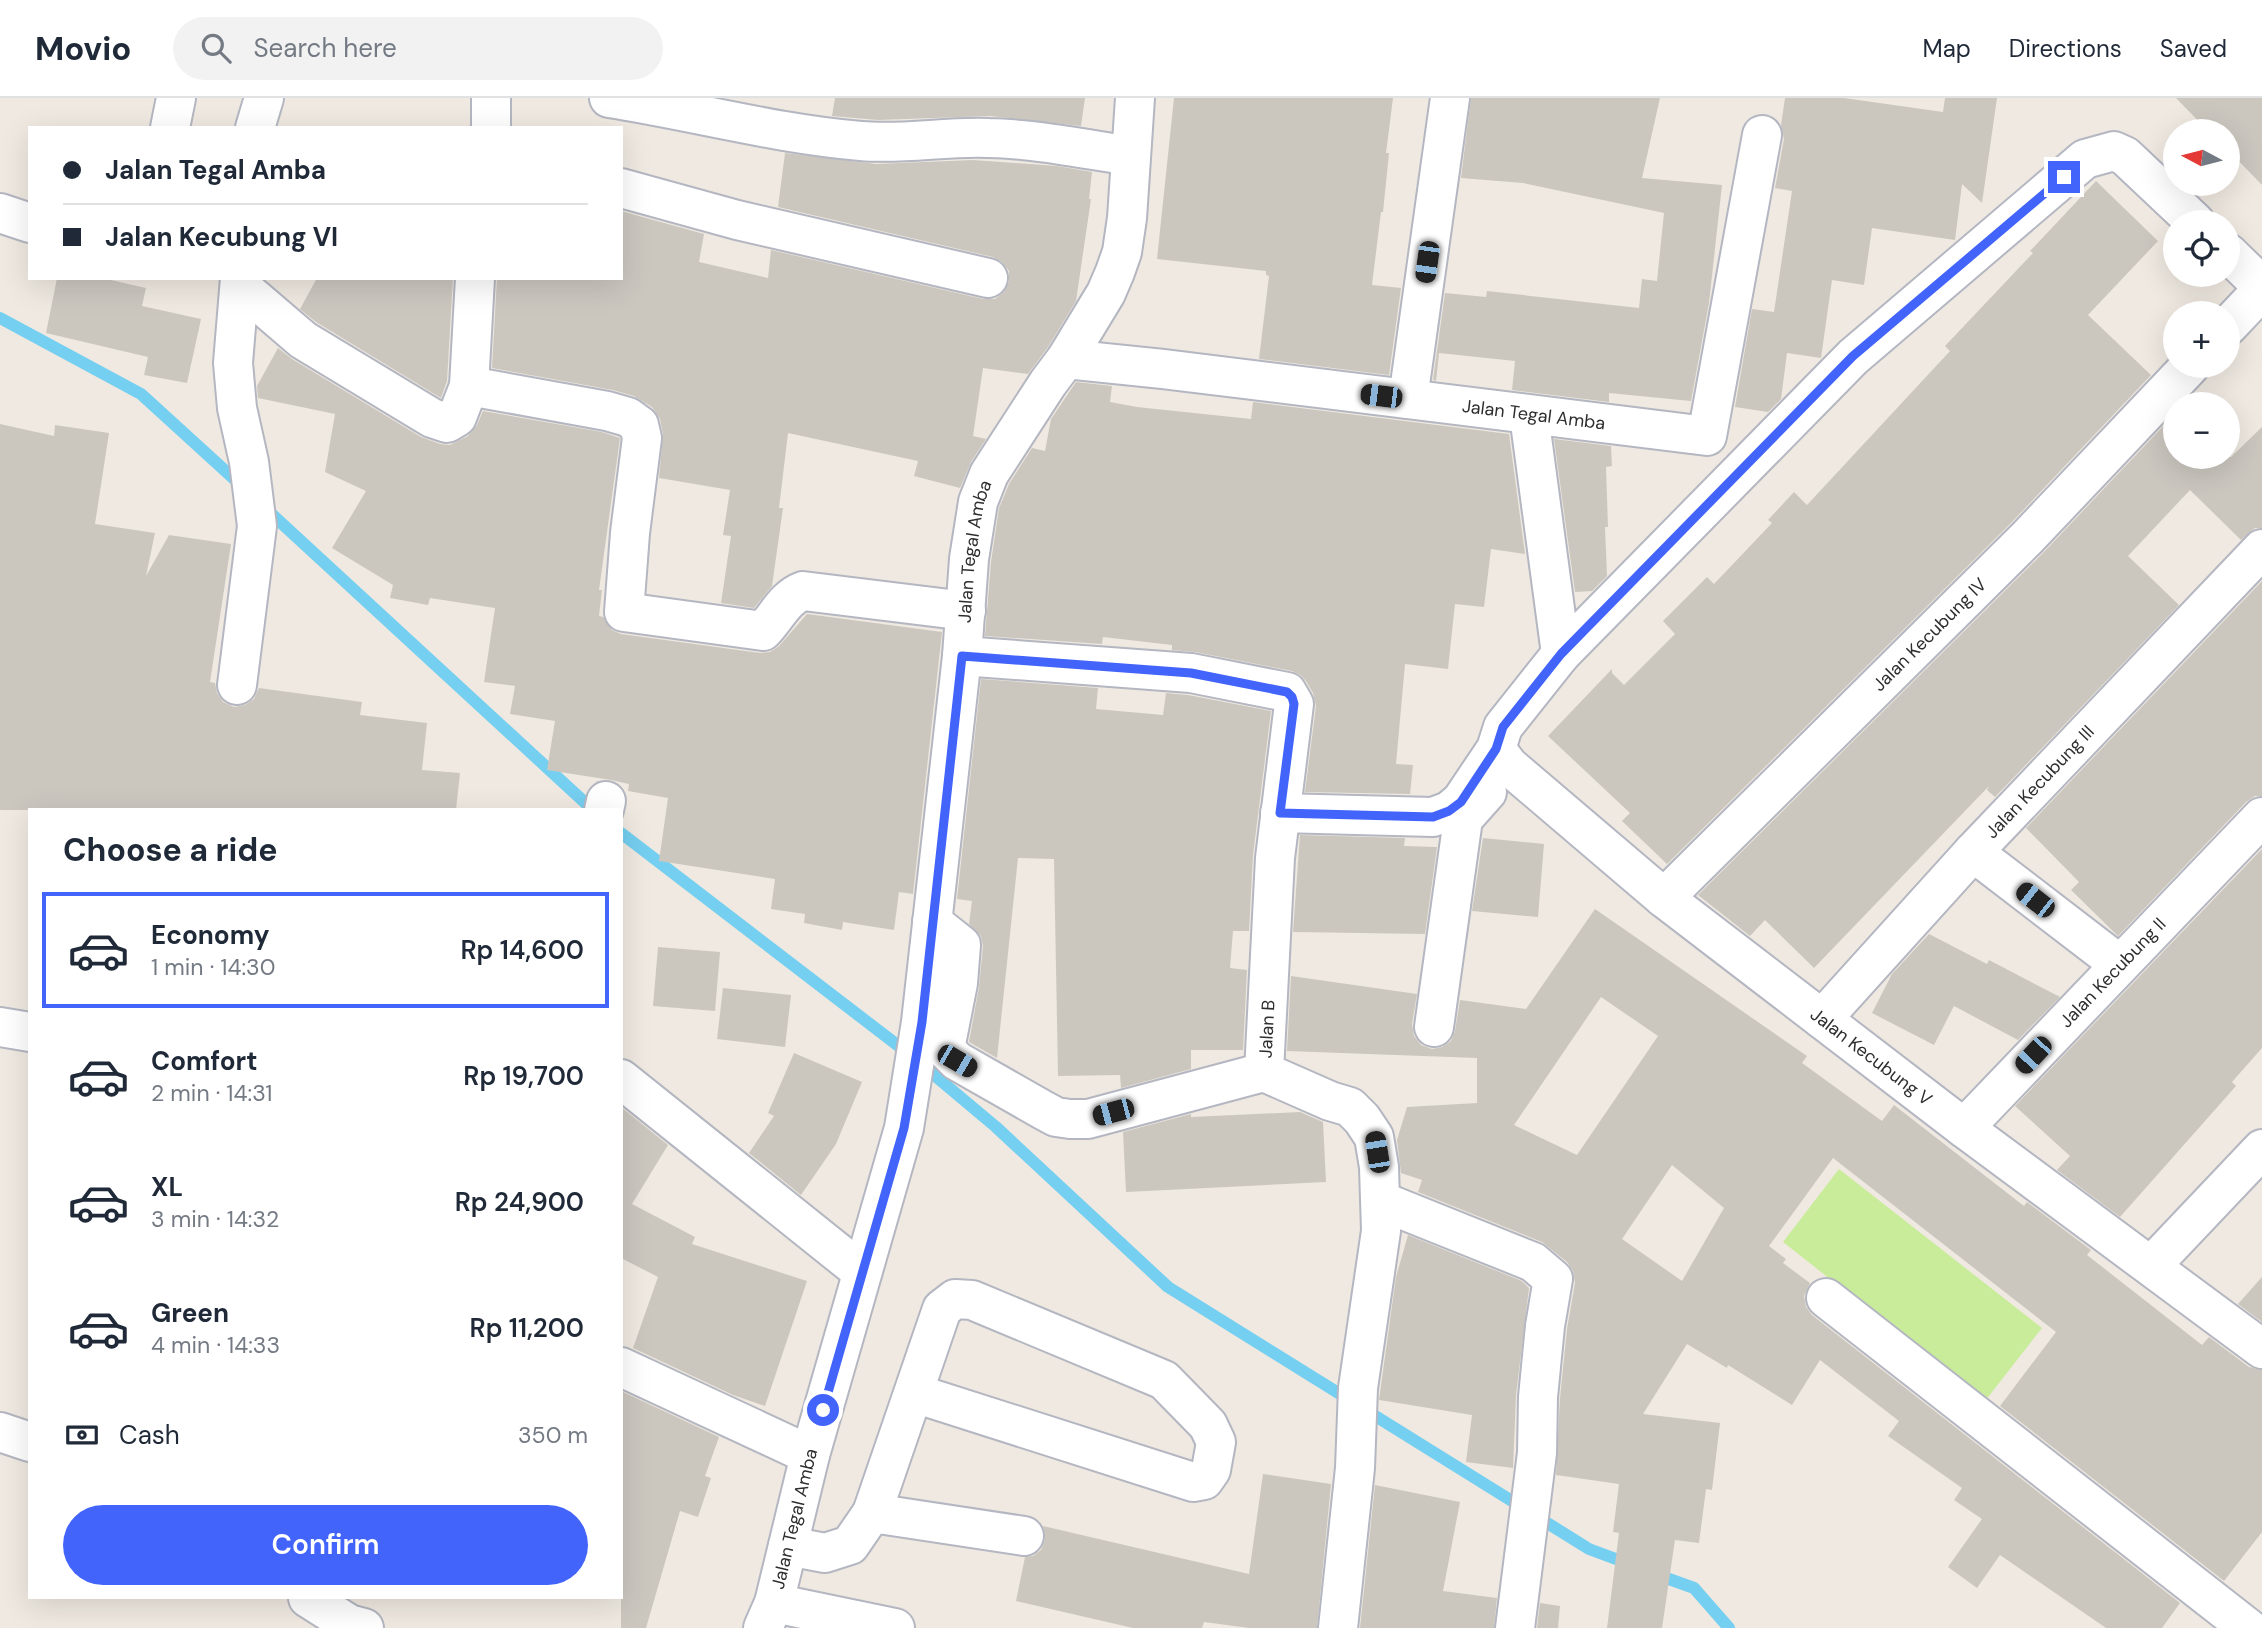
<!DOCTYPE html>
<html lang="en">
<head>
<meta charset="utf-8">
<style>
	body { margin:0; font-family:"DM Sans",sans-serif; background:#f2f2f3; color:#1f2937; height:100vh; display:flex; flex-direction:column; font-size:26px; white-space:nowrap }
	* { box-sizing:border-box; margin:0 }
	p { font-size:23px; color:#747a83 }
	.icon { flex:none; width:38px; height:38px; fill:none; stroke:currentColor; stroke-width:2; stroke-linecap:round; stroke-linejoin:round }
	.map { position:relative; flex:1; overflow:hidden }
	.drawer { position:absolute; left:28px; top:710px; width:595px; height:791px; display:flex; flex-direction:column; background:#fff; border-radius:0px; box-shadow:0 7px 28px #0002 }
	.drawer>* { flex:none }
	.hud { position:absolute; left:28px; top:28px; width:595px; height:154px; border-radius:0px; box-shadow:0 7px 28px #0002; display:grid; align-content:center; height:154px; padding:0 35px; background:#fff }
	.needle { width:46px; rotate:277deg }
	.controls { position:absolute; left:2163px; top:21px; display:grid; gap:14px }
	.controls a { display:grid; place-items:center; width:77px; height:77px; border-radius:50%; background:#fff; box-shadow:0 7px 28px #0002; font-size:35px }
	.end { position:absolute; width:32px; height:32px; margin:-16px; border:9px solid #4264fb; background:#fff; box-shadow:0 0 0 4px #fff }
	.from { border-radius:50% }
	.car { position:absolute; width:21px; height:42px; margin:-21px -10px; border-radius:9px; box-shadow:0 0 5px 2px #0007; background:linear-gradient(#222 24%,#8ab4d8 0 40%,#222 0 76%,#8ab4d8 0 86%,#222 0) }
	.hud b { display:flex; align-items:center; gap:24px; height:66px; font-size:26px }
	.hud b+b { border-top:2px solid #e0e1e3 }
	.hud i { width:18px; height:18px; background:#1f2937 }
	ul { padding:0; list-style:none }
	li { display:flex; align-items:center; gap:21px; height:116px; margin:0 14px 10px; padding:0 21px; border:4px solid transparent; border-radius:0px }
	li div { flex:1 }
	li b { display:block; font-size:26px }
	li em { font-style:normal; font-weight:600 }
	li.current { border-color:#4264fb }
	li>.icon { width:63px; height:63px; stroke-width:1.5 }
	h2 { padding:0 35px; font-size:32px; line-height:84px }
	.pay { display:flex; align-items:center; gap:18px; height:77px; padding:0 35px; font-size:26px }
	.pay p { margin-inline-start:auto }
	.cta { display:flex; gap:14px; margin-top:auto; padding:14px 35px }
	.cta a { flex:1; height:80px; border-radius:42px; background:#4264fb; color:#fff; font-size:28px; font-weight:600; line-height:80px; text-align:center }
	header { display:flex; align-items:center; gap:42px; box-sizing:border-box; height:98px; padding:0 35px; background:#fff; border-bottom:2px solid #e0e1e3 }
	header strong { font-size:33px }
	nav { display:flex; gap:38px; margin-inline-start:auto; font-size:24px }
	.search { width:490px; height:63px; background:#f2f2f3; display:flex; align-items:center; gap:18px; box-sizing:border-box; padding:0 24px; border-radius:38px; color:#747a83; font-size:26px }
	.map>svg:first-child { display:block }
	.pitch { fill:#c9ec9a }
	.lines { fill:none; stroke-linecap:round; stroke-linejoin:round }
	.stream { stroke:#75cff0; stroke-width:12 }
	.building { fill:#cbc7bf; fill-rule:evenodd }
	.minor-casing { stroke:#b4b7c1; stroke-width:42 }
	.minor { stroke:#fff; stroke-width:38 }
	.route { stroke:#4264fb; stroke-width:9 }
	.labels { text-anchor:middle; stroke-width:7; stroke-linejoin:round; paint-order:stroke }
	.street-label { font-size:18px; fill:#2e2e2e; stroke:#fff }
</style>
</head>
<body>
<header>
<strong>Movio</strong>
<div class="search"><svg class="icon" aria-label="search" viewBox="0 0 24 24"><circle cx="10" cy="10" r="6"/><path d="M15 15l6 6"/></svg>Search here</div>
<nav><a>Map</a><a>Directions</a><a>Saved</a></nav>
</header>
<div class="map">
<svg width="2262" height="1530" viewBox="0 0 2262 1530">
	<rect width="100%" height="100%" fill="#efe9e1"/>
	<path class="pitch" d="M1839,1071L2042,1230L1985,1303L1783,1144Z"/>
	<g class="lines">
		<g class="stream">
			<path d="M0,220L141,296L243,389"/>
			<path d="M264,409L593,712"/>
			<path d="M621,735L909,956L996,1029L1168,1189L1589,1451L1632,1467"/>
			<path d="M1655,1476L1694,1490L1729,1530"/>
		</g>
	</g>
	<g class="building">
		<path d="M835,0H1085L1081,28L990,18L878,22L832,18Z"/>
		<path d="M1174,0H1393L1386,55H1389L1383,114H1381L1372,187L1401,190L1389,277L1259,261L1269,178L1266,177V173L1157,161Z"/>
		<path d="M1471,0H1660L1642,80L1722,87L1709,205L1691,303L1609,295V304L1512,292L1515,263L1439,255L1436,283L1433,282L1445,195L1486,199L1487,193L1639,210L1642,181L1657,183L1664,115L1523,85L1461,80Z"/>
		<path d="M1785,0H1844L1943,14L1945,0H1997L1982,105L1962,86L1955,142L1872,130L1864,187L1832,182L1821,260L1787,255L1781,301L1768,314L1735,309L1752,211L1774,214L1792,93L1775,90L1784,41L1781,27Z"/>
		<path d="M2176,0H2262V87L2228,52V33H2208Z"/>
		<path d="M785,55L876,66L973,62L1057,68L1092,74L1089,101H1091L1076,203L1048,249L1028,276L983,270L973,338L986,341L971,364L960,390L914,378L918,363L788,335L779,410H783L772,488L754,510L721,505L731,438L723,437L730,392L659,380L663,336L660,321L652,309L634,298L613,292L492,270L497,180H621V113L704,136L699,164L768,180L771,152L983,201H995L1004,194L1009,184V173L1002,164L993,159L778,109Z"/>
		<path d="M2096,83L2158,143L2088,217L2151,277L2011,425L1667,766L1622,723L1630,715L1548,638L1612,571V575L1624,587L1675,536L1663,523L1707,479L1714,486L1772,425L1768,422L1794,394L1807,407L1950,253L1945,248L2033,155L2030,153Z"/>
		<path d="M57,180H102L146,190L142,208L201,221L187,285L144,277L148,259L46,235Z"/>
		<path d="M317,180H453L447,283L441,300L316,224L300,211Z"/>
		<path d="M278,250L292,261L421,339L440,346L450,347L468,338L477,327L483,313L602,334L620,340L599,492H602L599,518L603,519L612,532L621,536L760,555L770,554L779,548L807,516L942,534L913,796L899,794L894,832L843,824L842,832L804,825L805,816L771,811L775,781L659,763L668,700L628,693L629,686L611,682L547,672L555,623L510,616L515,588L484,584L495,510L430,500L428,507L390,500L393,487L332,450L366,393L325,374L335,316L258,300L257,288Z"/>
		<path d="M1076,284L1112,288L1110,304L1137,309L1251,321L1253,304L1509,336L1525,456L1491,451L1484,509L1455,506L1448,571L1405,566L1396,666L1413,667L1410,696L1305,694L1316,608L1313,595L1306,583L1300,577L1292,573L1195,554L1172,552V547L1103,539L1102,546L985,538L991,464L999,410L1009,386L1032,350L1045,353L1051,321Z"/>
		<path d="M2169,322L2175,328V359H2231L2262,329V430H2255L2241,442L2190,392L2128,458L2179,507L1995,699L1987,692L1989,688L1814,870L1765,822L1750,838L1698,797L2043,455Z"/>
		<path d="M0,326L54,338L55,327L109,335L95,426L155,435L146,478L169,437L231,446L210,584L215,585L217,595L223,604L234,609L245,607L254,601L259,590L362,604L360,617L427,625L422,672L460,675L456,712H0Z"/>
		<path d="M1554,341L1611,348L1612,368L1606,369L1608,429H1605L1607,478L1592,493L1575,494Z"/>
		<path d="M2262,483V698H2255L2246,704L2118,838L2071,792L2079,784L2026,730Z"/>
		<path d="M981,581L1098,590L1096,611L1163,617L1166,595L1188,597L1271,613L1253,757L1249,833H1233L1230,870L1247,872L1243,952H1191V971L1121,990L1120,977L1058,978L1054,761L1018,760L997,960L969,944L979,889L983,848L981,838L969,826L972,803L957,801Z"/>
		<path d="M1300,737L1405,740L1404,748L1437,749L1425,836L1293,834Z"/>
		<path d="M1483,740L1544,746L1538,819L1472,813Z"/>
		<path d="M2262,751V950L2232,984L2236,988L2120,1119L2057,1072L2070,1058L2015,1008Z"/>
		<path d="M1595,811L1807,958L1802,965L1882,1023L1894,1007L2024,1108L2027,1104L2091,1152L2087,1157L2202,1247L2209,1239L2249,1269L2262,1272V1434L2224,1483L2000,1308L2056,1234L1833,1060L1769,1148L1786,1161L1783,1165L1810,1185L1804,1198L1806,1209L1812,1217L2180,1505L2162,1530H2106L2000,1457L1977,1490L1948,1469L1982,1421L1954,1402L1962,1390L1888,1338L1899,1323L1820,1262L1792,1307L1728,1267L1727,1270L1687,1246L1643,1316L1720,1325L1712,1392L1706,1391L1699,1445L1675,1442L1662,1530H1607L1619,1435L1613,1434L1619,1386L1556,1377L1560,1300L1567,1231L1575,1185L1573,1173L1567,1164L1542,1144L1418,1094L1422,1082L1401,1075L1397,1042L1407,1009L1477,1005V960L1287,953L1291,878L1417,896L1412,926L1414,938L1421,947L1432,951L1442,949L1451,943L1455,933L1460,902L1526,911ZM1601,899L1658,938L1577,1057L1514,1027ZM1672,1067L1724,1110L1682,1183L1622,1141Z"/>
		<path d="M1929,836L1987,866L1989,862L2060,899L2018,942L1954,908L1934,947L1872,915L1892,876Z"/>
		<path d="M658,849L720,854L715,913L653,908Z"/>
		<path d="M723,890L791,897L785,949L717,941Z"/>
		<path d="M794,955L862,984L836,1046L801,1097L749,1055L774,1018L768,1015Z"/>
		<path d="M621,1009L668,1047L632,1106L695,1139L692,1146L807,1183L765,1308L733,1297L633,1250L658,1179L621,1160Z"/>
		<path d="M1300,1014L1323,1024L1326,1084L1126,1094L1123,1034L1191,1016V1019Z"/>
		<path d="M1408,1137L1522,1183L1529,1190L1516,1297L1513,1370L1466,1364L1472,1317L1379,1302L1396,1179Z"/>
		<path d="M2262,1179V1224L2238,1206Z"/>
		<path d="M621,1293L719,1339L705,1378L711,1380L698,1419L680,1413L646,1530H621Z"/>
		<path d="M1263,1376L1331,1386L1317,1530H1249L1204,1524L1202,1530H1133L1016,1503L1025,1459L1033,1458L1041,1452L1045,1442L1043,1428L1249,1476Z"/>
		<path d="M1375,1387L1460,1404L1443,1493L1497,1500L1494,1530H1360Z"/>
		<path d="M1540,1505L1560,1508L1558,1530H1537Z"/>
	</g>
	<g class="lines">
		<g class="minor-casing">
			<g id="minor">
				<path d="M609,0C693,13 776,36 861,43C904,47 946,38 989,40C1036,41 1084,51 1131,58"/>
				<path d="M170,30L176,0"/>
				<path d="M255,30L264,0"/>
				<path d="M491,30V0"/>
				<path d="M621,90L737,122L988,180"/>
				<path d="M0,115L30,125"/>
				<path d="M2228,155L2262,188"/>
				<path d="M240,188L303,242L432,320L447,325L457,319L469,288L475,180"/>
				<path d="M2228,228L2262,192"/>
				<path id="s1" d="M1066,261L1163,271L1707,338L1762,37"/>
				<path d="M469,288L607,313L628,319L639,327L642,340L630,435L624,514L763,533C777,519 784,500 803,493L966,513"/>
				<path d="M1408,301L1450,0"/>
				<path d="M1529,317L1561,556"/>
				<path d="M962,558L1191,575L1287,594L1294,606L1275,760L1264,974L1330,1003L1350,1009L1362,1021L1374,1039L1379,1069L1381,1133L1358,1290L1355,1370L1338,1530"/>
				<path d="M237,587L257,428L249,364L237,310L233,265L240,180"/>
				<path id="s2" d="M1496,651L1509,668L1664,800L1964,1030L2262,1251"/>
				<path d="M604,712L606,703"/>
				<path d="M1280,715L1433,719L1449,713L1461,703L1496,651L1503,629L1561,556L1853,259L2085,61L2114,53L2125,58L2195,124"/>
				<path d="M1973,754L2119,866"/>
				<path id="s3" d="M1664,800L2027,440L2190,268"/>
				<path d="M932,824L961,847L958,885L945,951L957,963L1043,1012L1056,1019L1070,1021H1088L1264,974"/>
				<path id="s4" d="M1822,921L1973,754L2262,451"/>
				<path d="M0,929L30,934"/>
				<path d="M1434,929L1463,721L1487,694"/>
				<path d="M621,981L862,1174"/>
				<path id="s5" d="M1964,1030L2262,719"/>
				<path d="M1381,1103L1533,1164L1553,1181L1545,1228L1538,1299L1537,1355L1515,1530"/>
				<path d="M2151,1168L2262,1051"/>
				<path d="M1826,1200L2248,1530"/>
				<path d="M621,1269L810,1357"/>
				<path d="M0,1334L30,1344"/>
				<path d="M872,1415L942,1211L955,1201L972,1202L1164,1282L1208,1327L1216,1344L1211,1372L1204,1382L1193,1384L914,1295"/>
				<path d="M788,1448L825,1455L850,1447L872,1415L1024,1438"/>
				<path d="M308,1500L349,1526L364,1530"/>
				<path d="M774,1505L895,1530"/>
				<path id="s6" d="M763,1530L774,1505L810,1357L904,1030L921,924L962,558L969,461L978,404L989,376L1048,285L1066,261L1106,195L1115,174L1122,154L1127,120L1135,0"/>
			</g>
		</g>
		<use href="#minor" class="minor"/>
	</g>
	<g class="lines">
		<path class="route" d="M823,1312L904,1030L922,924L962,558L1191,575L1287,594L1292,599L1294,606L1280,715L1433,719L1449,713L1461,704L1496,651L1503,629L1561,556L1853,258L2064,79"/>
	</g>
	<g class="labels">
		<g class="street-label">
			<text dy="6" stroke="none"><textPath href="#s1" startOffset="471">Jalan Tegal Amba</textPath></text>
			<text dy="6" stroke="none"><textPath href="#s6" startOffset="1101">Jalan Tegal Amba</textPath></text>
			<text dy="6" stroke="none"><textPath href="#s3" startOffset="374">Jalan Kecubung IV</textPath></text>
			<text dy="6" stroke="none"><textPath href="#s4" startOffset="322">Jalan Kecubung III</textPath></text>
			<text dy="6" stroke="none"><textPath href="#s5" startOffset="215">Jalan Kecubung II</textPath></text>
			<text transform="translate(1267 931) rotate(-87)" y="6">Jalan B</text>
			<text dy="6" stroke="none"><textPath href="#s2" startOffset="486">Jalan Kecubung V</textPath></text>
			<text dy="6" stroke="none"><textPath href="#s6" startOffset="114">Jalan Tegal Amba</textPath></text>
		</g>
	</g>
</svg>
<div class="controls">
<a><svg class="needle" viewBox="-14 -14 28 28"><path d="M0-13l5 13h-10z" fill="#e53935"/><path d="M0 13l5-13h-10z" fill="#747a83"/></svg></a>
<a><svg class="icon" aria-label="locate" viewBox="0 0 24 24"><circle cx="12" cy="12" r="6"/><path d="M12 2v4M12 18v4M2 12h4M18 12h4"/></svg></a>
<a>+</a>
<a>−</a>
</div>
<i class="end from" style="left:823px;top:1312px"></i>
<i class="end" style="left:2064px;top:79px"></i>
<i class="car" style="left:1427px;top:164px;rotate:188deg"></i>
<i class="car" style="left:1381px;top:298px;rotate:277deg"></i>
<i class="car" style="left:2035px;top:802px;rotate:308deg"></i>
<i class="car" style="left:2033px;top:957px;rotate:223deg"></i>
<i class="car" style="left:957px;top:963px;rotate:120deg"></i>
<i class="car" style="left:1113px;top:1014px;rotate:255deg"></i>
<i class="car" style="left:1377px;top:1054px;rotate:351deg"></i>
<div class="hud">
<b><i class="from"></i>Jalan Tegal Amba</b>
<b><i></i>Jalan Kecubung VI</b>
</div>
<section class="drawer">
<h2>Choose a ride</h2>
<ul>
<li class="current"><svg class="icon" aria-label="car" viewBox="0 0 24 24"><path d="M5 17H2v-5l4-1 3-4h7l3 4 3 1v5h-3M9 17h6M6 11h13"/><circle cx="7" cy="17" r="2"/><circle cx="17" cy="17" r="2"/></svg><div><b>Economy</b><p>1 min · 14:30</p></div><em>Rp 14,600</em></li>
<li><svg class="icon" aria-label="car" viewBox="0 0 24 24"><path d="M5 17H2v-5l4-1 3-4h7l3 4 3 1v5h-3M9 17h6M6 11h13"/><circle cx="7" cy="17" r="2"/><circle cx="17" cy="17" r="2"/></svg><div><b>Comfort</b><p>2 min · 14:31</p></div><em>Rp 19,700</em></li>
<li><svg class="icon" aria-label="car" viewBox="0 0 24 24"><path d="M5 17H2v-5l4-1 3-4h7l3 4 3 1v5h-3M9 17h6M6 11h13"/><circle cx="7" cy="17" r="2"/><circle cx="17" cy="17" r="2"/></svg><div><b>XL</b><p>3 min · 14:32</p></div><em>Rp 24,900</em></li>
<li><svg class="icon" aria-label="car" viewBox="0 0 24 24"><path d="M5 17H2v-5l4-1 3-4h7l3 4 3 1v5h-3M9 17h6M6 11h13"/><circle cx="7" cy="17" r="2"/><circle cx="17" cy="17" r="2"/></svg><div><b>Green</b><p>4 min · 14:33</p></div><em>Rp 11,200</em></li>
</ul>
<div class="pay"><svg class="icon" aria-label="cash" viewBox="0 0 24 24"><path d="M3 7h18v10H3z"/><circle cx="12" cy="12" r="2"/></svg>Cash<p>350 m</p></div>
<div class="cta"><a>Confirm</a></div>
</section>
</div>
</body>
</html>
